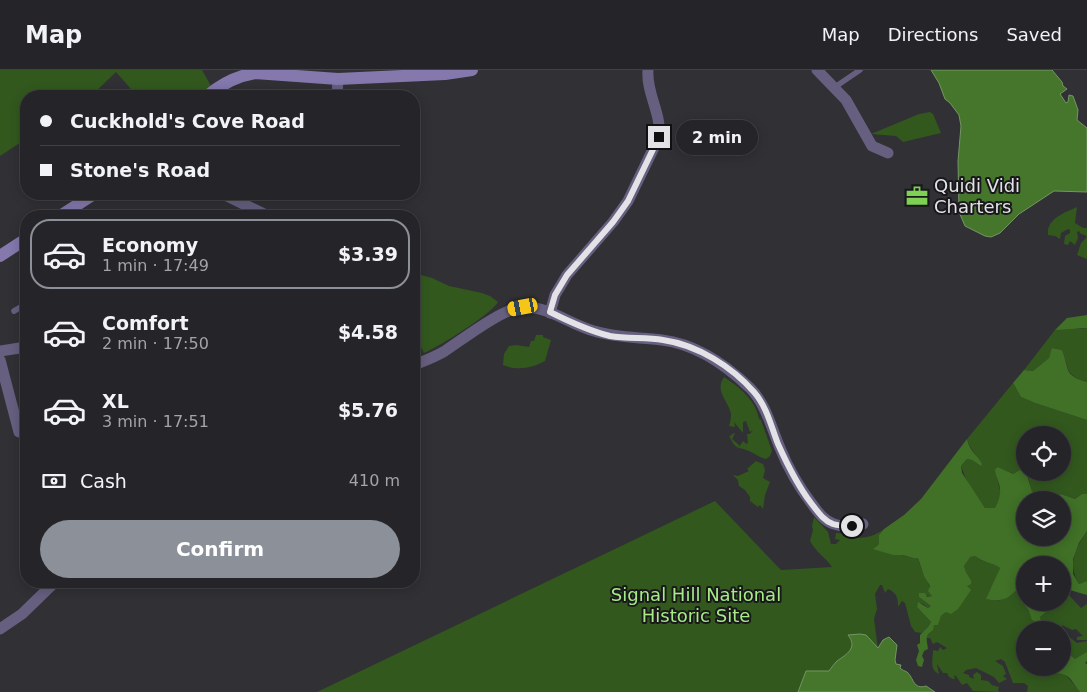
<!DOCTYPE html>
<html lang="en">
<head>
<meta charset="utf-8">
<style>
	body { margin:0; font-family:"DejaVu Sans",sans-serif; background:#2d2c30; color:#f1f3f6; height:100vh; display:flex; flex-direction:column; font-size:19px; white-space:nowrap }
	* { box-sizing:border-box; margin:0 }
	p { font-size:16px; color:#a3a4a8 }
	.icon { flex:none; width:28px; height:28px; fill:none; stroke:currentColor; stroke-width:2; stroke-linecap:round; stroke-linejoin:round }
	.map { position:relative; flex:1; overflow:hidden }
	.drawer { position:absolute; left:20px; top:140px; width:400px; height:378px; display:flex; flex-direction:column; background:#252428; border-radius:20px; box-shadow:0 2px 12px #0003,0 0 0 1px #424145 }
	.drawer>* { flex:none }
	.banner { position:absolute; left:20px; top:20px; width:400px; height:110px; border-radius:20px; box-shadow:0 2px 12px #0003,0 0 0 1px #424145; display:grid; align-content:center; height:110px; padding:0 20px; background:#252428 }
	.controls { position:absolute; left:1016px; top:356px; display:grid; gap:10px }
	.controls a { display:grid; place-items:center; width:55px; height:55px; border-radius:50%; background:#252428; box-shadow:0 2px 12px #0003,0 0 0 1px #424145; font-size:25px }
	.end { position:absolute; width:22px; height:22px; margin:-11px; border:6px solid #e3e2e6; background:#111; box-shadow:0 0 0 2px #111 }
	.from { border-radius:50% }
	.bubble { position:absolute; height:35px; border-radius:18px; background:#252428; box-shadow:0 2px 12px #0003,0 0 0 1px #424145; font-size:16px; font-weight:800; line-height:35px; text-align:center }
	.car { position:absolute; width:15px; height:30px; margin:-15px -8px; border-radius:6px; box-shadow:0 0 4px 1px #0007; background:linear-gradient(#f5c518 24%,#345 0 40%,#f5c518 0 76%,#345 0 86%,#f5c518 0) }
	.banner b { display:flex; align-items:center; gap:18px; height:48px; font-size:19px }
	.banner b+b { border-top:1px solid #424145 }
	.banner i { width:12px; height:12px; background:#f1f3f6 }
	ul { padding:9px 0 0; list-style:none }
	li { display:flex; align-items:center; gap:15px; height:70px; margin:0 10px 8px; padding:0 10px; border:2px solid transparent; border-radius:20px }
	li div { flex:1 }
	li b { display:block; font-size:19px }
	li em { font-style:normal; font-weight:800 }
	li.selected { border-color:#8c9099 }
	li>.icon { width:45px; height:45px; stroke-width:1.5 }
	.pay { display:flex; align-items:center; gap:12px; height:55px; padding:0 20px; font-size:19px }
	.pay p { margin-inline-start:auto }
	.action { display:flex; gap:10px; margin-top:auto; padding:10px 20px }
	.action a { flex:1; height:58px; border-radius:30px; background:#8c9099; color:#fff; font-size:20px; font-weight:800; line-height:58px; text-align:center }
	header { display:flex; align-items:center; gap:30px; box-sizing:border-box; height:70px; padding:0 25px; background:#252428; border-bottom:1px solid #424145 }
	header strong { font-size:24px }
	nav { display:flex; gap:28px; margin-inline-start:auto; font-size:18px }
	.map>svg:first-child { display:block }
	.green { fill:#32581e }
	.forest { fill:#407127 }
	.water { fill:#45762c; stroke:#749664 }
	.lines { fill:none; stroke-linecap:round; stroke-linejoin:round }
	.lane { stroke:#665f80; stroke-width:5.5 }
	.street { stroke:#665f80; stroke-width:11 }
	.secondary { stroke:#8478ad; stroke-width:12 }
	.route { stroke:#e3e2e6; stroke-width:6 }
	.labels { text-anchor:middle; stroke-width:4; stroke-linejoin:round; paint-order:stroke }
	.poi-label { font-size:18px; fill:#e3e2e6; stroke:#19181b; text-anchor:start }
	.park-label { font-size:18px; fill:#a7eb87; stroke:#19181b }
</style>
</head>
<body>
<header>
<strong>Map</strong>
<nav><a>Map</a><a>Directions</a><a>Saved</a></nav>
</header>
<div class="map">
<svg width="1087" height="622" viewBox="0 0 1087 622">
	<rect width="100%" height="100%" fill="#313035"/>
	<g class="green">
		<path d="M0,0H202L211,16L200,26H137L116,2L91,26H26V69L0,86Z"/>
		<path d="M930,42L933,44L941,63L903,72L896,66L871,64L919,44Z"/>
		<path d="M1077,137L1075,153L1083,158H1087V189L1077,185L1081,173L1087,167L1085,165L1081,164L1079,161L1077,162L1078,168L1075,175L1070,171L1068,175L1064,174L1065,166L1070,163V160L1068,159L1061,163L1060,169L1055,166L1048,165C1046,149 1064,143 1077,137Z"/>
		<path d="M414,203L432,208L449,216L482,223L490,226L498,232C490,245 440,276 424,283L414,265Z"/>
		<path d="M1067,258L1081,259L1087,258V312C1064,305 1070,299 1062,280L1053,278L1049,288L1033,301L1024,300L1055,260Z"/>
		<path d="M536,265H543V267L551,270L545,291C532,298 518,301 503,295L504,284L509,276L516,275L529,277L531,271H534Z"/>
		<path d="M724,307C739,317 756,330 759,349L761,350L772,381L770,386L766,389C760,388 756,384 751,382C737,375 736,382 729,365L730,366L734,363H735L732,369L739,375V377L743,371L746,374L748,373L747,364H750L753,360L750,362L746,351L743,352V363L734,352L735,357L729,356C730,353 731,348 731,344C729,331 714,322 724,307Z"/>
		<path d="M1013,313L1021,327L1035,333L1087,350V424H1082L1075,429L1061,424L1046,430L1032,421L1027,403L1062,402V365H1025V399H1021L1013,404L998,397L995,399L1001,425L995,439L985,438L967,412L961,396L967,389L972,390L981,396C978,385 970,380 967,369Z"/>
		<path d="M756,391L763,394L765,400L763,408L770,412L765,425L763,439L760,435L758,437L750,431V427L745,420L739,416L738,410L733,405L738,406L749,401L747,399Z"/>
		<path d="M715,431L781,500L832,497C826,488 815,481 810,471L813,460L812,456L814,447L828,462L831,474H836L840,470L835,469L836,463L853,464L855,468C866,468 875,466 884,459L879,465V474L875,477L893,485H902L913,488H918C921,502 930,512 932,526L919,527L931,536L928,538L923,534L918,533L917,537L931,552L928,557L922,563L915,562L911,556L905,533L902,531L898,537C898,528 897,523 888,519L885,523L882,515H880L875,524L877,539L874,549L878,579L849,566C859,578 846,584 837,591C834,594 832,598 829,601H806L798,622H317Z"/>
		<path d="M1087,461V511L1079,514C1067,494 1075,480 1087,461Z"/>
		<path d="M975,486C983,493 991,492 1000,498L987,529C1002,533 1012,528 1020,514C1021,533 1022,538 1040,547L1051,538V533L1062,532L1063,518L1065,519L1066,522L1081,538L1087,534V570H1077V567L1083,566L1076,559L1072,560L1062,555V560H1025V598C1057,598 1060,595 1080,622H1027L1028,616L1024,613H1013L1005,592L1001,589L995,591L1003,596L1006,604L1003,606L1007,609L999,613L994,607L976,598L966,600L963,603L969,605V607L974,609L973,605L977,602L981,605V610L988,611L992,615L999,617L998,620L999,622L973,621L967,613L962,615L956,606L954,605L955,609H953L949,607L947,603H943L937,594L939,604C929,599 933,590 933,580L938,581L940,577L943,580L947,578L937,572L933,574L930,568H926L934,555L938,554L941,546L946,542L971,510L966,502L964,496L969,487Z"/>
		<path d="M1062,561L1077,573L1087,571V583L1075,589L1063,579Z"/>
	</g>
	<g class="forest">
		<path d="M1087,245V258L1055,260L1067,248Z"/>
		<path d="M1052,278L1062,280C1070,300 1063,305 1087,312V350L1035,333L1021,327L1013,313L1024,300L1033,301L1049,288Z"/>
		<path d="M967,369C970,382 976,383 982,394L981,396L972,390L967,389L961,396L962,403L985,438H995C1000,429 1002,421 998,411C997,407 995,404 995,399L998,397L1013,404L1021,399H1025L1032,421L1046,430H1025V468H1062V430H1046L1061,424L1075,429L1082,424H1087V461L1079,473L1073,489V504L1079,514L1087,511V525L1063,518L1062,495H1025V532L1051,533V538L1040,547L1041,553L1032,550L1029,541L1021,531L1020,515C1011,528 1003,533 986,529L1000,498C991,492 984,493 975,486L970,487L964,496L966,502L971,510V514L967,516L971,520L958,539L951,544L946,542L941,546L938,555H934L933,560C924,566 927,570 928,579L924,581L922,586L924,590L922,597L918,596L916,590L919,581L917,575L920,573V565L928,557L931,552L917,537L918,532L928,538L931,536L919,527V523H925L927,527L932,526L928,521L930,516L924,506L918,488H913L903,485H893L873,479L879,474V465L884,459L904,445L921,429Z"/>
		<path d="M1063,579L1075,589L1087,582V591L1085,593L1087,594V622H1080C1071,611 1071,604 1056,603L1054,598H1062Z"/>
	</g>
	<g class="water">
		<path d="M931,0H1052L1062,12L1063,16L1067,19L1060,24L1066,33L1068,32L1069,25L1073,26L1078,40L1077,50L1087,58V122L1054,121L1019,144L1000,163L991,167L985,166L965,156L959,142L958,91L961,56L959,45L950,33L945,29L939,13Z"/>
		<path d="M860,564L866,565L878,578L883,570L889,567L897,575L895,590L896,594L901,595L900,598C902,600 905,601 907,602C914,608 913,620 926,616L935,622H798L806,601H829C832,597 834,594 837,591C847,584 858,578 848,565Z"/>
	</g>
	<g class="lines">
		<g class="lane">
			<path d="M835,17L860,0"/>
			<path d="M14,241L26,234"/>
		</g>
		<g class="street">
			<path d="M817,0L846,30L872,76L888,83"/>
			<path d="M337,26L338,9"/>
			<path d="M223,124L268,146"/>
			<path d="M550,243L555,225L567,205L613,152L628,131L659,67C662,44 646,23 648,0"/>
			<path d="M0,281L26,277"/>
			<path d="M0,290L19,362"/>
			<path d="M414,295C424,291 435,287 445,281C463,269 503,238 523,237C548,236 571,255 594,261C617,268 639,267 662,270C696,274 726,295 750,318C766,334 771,357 780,378C788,398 799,417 812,434C818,442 824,451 834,454C843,458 854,455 863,454"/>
			<path d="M0,559L22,544L56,511"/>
		</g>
		<g class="secondary">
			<path d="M207,26C221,14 237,6 255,3L338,9L445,4L472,0"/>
			<path d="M60,146L94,124"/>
			<path d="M0,186L26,169"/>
		</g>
	</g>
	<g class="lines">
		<path class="route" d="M659,67L628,131L613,152L567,205L555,225L550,242C570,252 589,261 610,266C628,269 646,267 663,270C698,275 732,297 754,322C767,337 771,356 778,374C787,394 798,416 811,433C818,442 823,450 833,454C839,456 845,456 852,456"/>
	</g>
	<defs>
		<g id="office-bare" transform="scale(1.725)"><path d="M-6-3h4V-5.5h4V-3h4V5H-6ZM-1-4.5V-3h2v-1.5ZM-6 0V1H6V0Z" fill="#7ed153" stroke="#19181b" stroke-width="2.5" paint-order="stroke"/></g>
	</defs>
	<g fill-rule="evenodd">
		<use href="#office-bare" x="917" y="126"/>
	</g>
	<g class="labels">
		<g class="poi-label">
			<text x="934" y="122">Quidi Vidi<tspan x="934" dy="21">Charters</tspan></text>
		</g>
		<g class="park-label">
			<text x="696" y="531">Signal Hill National<tspan x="696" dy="21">Historic Site</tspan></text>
		</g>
	</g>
</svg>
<div class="controls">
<a><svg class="icon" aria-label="locate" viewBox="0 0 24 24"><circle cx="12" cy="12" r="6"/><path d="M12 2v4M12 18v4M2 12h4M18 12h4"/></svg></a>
<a><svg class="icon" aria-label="layers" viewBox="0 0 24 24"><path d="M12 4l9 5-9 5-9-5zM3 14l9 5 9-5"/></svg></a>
<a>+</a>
<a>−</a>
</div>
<i class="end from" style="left:852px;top:456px"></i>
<i class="end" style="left:659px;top:67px"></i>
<div class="bubble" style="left:676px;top:50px;width:82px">2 min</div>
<i class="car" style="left:523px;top:237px;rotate:259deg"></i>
<div class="banner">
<b><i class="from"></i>Cuckhold's Cove Road</b>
<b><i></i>Stone's Road</b>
</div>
<section class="drawer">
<ul>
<li class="selected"><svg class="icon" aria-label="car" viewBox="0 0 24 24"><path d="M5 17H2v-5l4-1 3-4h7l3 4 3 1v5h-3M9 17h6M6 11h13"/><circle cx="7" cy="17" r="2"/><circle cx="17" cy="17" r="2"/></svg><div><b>Economy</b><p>1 min · 17:49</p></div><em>$3.39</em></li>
<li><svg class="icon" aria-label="car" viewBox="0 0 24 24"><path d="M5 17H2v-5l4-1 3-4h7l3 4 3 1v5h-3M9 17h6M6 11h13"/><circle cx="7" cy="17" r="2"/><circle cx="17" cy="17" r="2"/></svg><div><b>Comfort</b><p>2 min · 17:50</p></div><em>$4.58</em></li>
<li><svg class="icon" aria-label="car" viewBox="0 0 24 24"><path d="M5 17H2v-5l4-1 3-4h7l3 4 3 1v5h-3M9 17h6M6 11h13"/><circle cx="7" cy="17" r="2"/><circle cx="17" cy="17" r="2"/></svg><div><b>XL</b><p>3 min · 17:51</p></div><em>$5.76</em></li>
</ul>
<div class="pay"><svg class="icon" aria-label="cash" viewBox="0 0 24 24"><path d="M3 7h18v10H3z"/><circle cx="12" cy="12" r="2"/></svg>Cash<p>410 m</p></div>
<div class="action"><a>Confirm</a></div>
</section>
</div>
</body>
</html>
